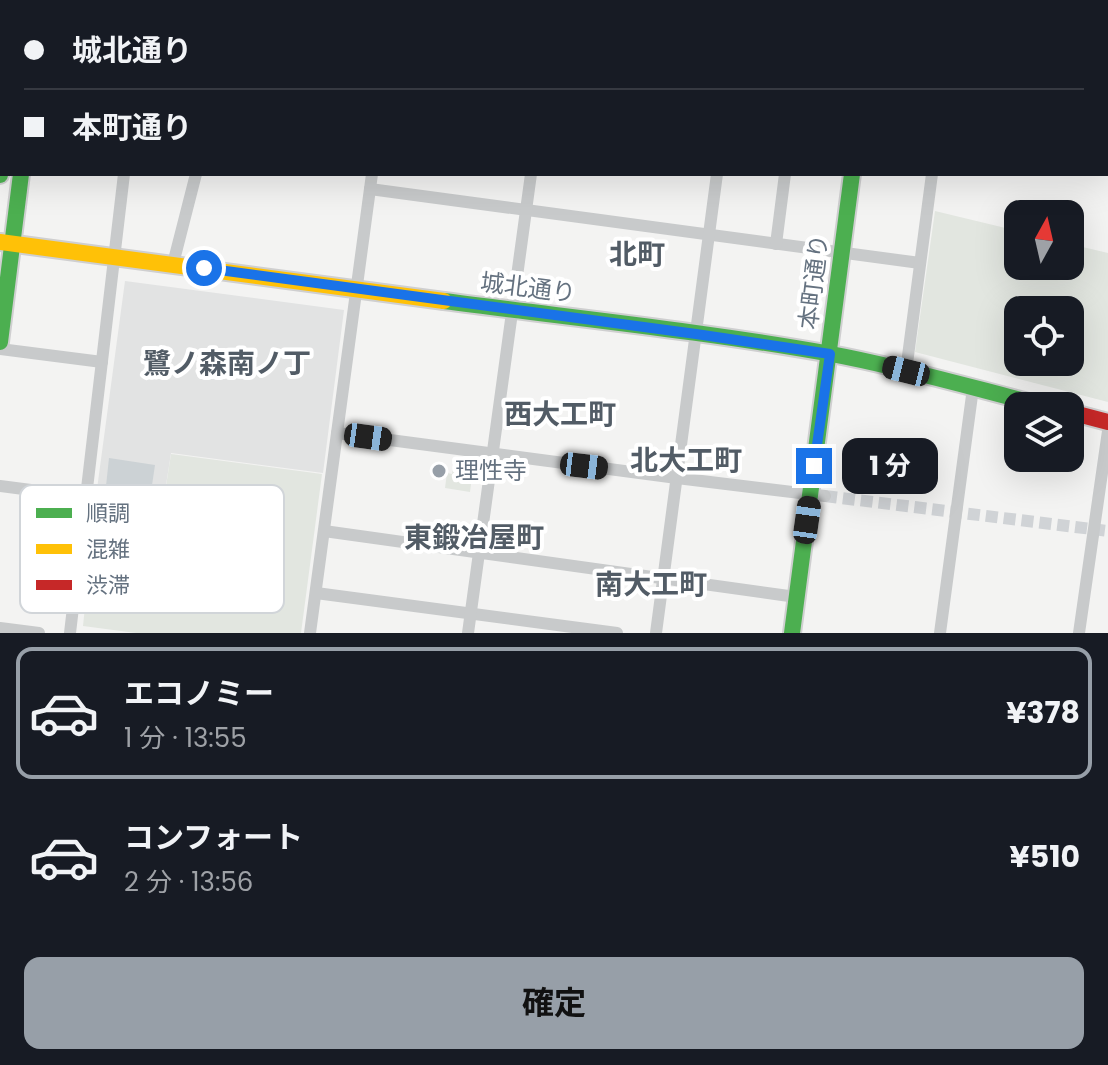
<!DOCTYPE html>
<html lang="ja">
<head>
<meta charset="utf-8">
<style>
	body { margin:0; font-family:Poppins,"Noto Sans JP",sans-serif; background:#242831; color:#f1f3f6; height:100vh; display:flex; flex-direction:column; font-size:30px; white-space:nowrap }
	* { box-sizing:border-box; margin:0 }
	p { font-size:26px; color:#9ea1a6 }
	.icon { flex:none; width:44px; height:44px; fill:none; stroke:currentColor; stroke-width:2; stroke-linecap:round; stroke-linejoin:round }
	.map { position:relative; height:633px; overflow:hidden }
	.details { display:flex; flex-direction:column; background:#171b24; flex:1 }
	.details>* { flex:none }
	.banner { position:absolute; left:0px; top:0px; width:1108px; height:176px; box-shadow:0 8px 32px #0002; display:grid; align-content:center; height:176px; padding:0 24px; background:#171b24 }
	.needle { width:52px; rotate:8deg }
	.fabs { position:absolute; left:1004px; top:200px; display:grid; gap:16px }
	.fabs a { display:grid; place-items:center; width:80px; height:80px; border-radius:16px; background:#171b24; box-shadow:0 8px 32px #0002; font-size:40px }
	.end { position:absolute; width:36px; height:36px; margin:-18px; border:10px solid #1a73e8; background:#fff; box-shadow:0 0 0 4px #fff }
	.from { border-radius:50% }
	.bubble { position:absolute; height:56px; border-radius:16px; background:#171b24; box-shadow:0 8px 32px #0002; font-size:26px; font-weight:700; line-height:56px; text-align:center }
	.car { position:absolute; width:24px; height:48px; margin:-24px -12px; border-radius:10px; box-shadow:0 0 6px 2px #0007; background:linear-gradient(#222 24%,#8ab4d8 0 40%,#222 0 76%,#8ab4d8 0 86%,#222 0) }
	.banner b { display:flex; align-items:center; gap:28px; height:76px; font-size:30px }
	.banner b+b { border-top:2px solid #363941 }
	.banner i { width:20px; height:20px; background:#f1f3f6 }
	ul { padding:14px 0 0; list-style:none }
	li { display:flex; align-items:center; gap:24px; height:132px; margin:0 16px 12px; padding:0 8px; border:4px solid transparent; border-radius:16px }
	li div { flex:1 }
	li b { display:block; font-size:30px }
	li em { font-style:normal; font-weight:700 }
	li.on { border-color:#979fa8 }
	li>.icon { width:72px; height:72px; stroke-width:1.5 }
	.button { display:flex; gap:16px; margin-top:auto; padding:16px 24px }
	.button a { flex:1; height:92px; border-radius:16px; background:#979fa8; color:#111; font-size:32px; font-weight:700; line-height:92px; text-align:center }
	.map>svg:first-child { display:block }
	.built { fill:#e2e3e3 }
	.green { fill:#e2e6e0; fill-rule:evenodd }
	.water { fill:#ccd2d5 }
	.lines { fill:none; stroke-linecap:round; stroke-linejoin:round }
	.street-tunnel { stroke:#d0d3d6; stroke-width:12; stroke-dasharray:12 6; stroke-linecap:butt }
	.fast-casing { stroke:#cfcfd0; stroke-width:20 }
	.slow-casing { stroke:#cfcfd0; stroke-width:20 }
	.jam-casing { stroke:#cfcfd0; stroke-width:20 }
	.street { stroke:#c8cacb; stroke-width:12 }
	.fast { stroke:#4caf50; stroke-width:16 }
	.slow { stroke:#ffc107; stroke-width:16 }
	.jam { stroke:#c62828; stroke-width:16 }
	.route { stroke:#1a73e8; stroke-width:10 }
	.poi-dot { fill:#979fa8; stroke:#fff; stroke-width:3 }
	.labels { text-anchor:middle; stroke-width:8; stroke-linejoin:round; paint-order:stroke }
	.street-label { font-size:24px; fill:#657280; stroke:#fff }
	.poi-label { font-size:24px; fill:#657280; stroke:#fff; text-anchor:start }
	.quarter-label { font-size:28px; font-weight:bold; fill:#525c66; stroke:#fff }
	.key { fill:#fff; stroke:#d1d5d9; stroke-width:2 }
	.key-label { font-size:22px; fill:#657280 }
</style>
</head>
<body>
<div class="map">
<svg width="1108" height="633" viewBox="0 0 1108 633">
	<rect width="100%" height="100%" fill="#f3f3f2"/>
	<path class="built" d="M125,281L344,310L323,473L171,453L164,498L97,489Z"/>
	<g class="green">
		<path d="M935,211L1018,231V266H1070V244L1108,253V402L915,352ZM1018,310H1070V362H1018Z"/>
		<path d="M171,454L322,474L301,633H136L83,626L97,490L164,499Z"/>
		<path d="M459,458L474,460L470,492L445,488L447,473L452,474L454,463L458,464Z"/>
	</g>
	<path class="water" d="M109,458L155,465L151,492L106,486Z"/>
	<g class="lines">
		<path class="street-tunnel" d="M825,496L1108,531"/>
		<g class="fast-casing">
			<g id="fast">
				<path d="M17,0V2"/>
				<path d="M936,2L945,0"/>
				<path d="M0,175L2,158"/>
				<path d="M444,301C573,318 703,331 831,354C902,367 973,388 1044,406"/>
				<path d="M0,342L21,174"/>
				<path d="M792,633L852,174"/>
			</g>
		</g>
		<g class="slow-casing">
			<g id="slow">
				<path d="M627,0L642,2"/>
				<path d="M864,2L872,0"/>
				<path d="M0,242L444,301"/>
			</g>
		</g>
		<g class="jam-casing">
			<g id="jam">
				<path d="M41,0V2"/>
				<path d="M763,0L781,2"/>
				<path d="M1070,412L1108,422"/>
			</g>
		</g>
		<g class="street">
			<path d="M145,2V0"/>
			<path d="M393,2L394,0"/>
			<path d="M553,2V0"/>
			<path d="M1106,56H1108"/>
			<path d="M0,117H2"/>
			<path d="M370,189L920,263"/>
			<path d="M776,244L785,174"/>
			<path d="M173,264L196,174"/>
			<path d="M0,349L102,362"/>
			<path d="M906,371L932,174"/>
			<path d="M337,433L677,478L825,496"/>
			<path d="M0,486L85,497"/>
			<path d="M324,531L796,597"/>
			<path d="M316,593L617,633"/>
			<path d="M0,628L39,633"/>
			<path d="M70,633L124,174"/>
			<path d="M310,633L372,174"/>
			<path d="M468,633L531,174"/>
			<path d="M656,633L717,174"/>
			<path d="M940,633L973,388"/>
			<path d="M1079,633L1108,431"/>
		</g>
		<use href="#fast" class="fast"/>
		<use href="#slow" class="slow"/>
		<use href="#jam" class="jam"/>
	</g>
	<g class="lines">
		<path class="route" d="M204,268L696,334L830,354L814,466"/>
	</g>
	<circle class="poi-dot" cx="439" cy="471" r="8"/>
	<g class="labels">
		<g class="street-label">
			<text transform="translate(814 282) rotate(-83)" y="8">本町通り</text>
			<text transform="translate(528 288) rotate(7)" y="8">城北通り</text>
		</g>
		<g class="poi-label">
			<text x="455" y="479">理性寺</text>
		</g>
		<g class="quarter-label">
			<text x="637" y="264">北町</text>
			<text x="227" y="373">鷺ノ森南ノ丁</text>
			<text x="560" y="424">西大工町</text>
			<text x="686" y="470">北大工町</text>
			<text x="474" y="547">東鍛冶屋町</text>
			<text x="651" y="594">南大工町</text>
		</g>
	</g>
	<rect x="20" y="485" width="264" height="128" rx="12" class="key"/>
	<rect x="36" y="508" width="36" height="10" fill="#4caf50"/>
	<rect x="36" y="544" width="36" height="10" fill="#ffc107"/>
	<rect x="36" y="580" width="36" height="10" fill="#c62828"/>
	<g class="key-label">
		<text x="86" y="521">順調</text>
		<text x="86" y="557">混雑</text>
		<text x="86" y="593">渋滞</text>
	</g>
</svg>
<div class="fabs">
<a><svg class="needle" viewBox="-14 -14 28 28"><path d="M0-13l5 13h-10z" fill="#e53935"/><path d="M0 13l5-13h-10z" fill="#9ea1a6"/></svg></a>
<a><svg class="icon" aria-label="locate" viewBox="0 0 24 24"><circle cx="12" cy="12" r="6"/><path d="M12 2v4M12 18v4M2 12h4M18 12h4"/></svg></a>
<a><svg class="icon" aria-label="layers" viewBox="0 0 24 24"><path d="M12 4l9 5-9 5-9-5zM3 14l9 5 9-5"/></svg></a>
</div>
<i class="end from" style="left:204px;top:268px"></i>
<i class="end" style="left:814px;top:466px"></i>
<div class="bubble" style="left:842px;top:438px;width:96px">1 分</div>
<i class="car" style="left:906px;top:371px;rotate:284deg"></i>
<i class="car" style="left:368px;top:437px;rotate:98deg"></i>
<i class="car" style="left:584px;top:466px;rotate:97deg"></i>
<i class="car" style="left:807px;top:520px;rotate:8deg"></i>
<div class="banner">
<b><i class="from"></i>城北通り</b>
<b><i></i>本町通り</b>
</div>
</div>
<section class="details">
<ul>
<li class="on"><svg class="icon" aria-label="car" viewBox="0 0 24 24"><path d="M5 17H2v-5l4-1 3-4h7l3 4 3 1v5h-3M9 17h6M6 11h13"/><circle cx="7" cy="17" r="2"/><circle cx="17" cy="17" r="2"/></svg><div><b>エコノミー</b><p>1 分 · 13:55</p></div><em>¥378</em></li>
<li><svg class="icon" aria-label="car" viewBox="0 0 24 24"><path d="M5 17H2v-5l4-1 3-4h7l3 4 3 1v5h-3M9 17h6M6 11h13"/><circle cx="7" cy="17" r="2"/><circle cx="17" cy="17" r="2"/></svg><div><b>コンフォート</b><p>2 分 · 13:56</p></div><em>¥510</em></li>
</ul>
<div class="button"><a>確定</a></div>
</section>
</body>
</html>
